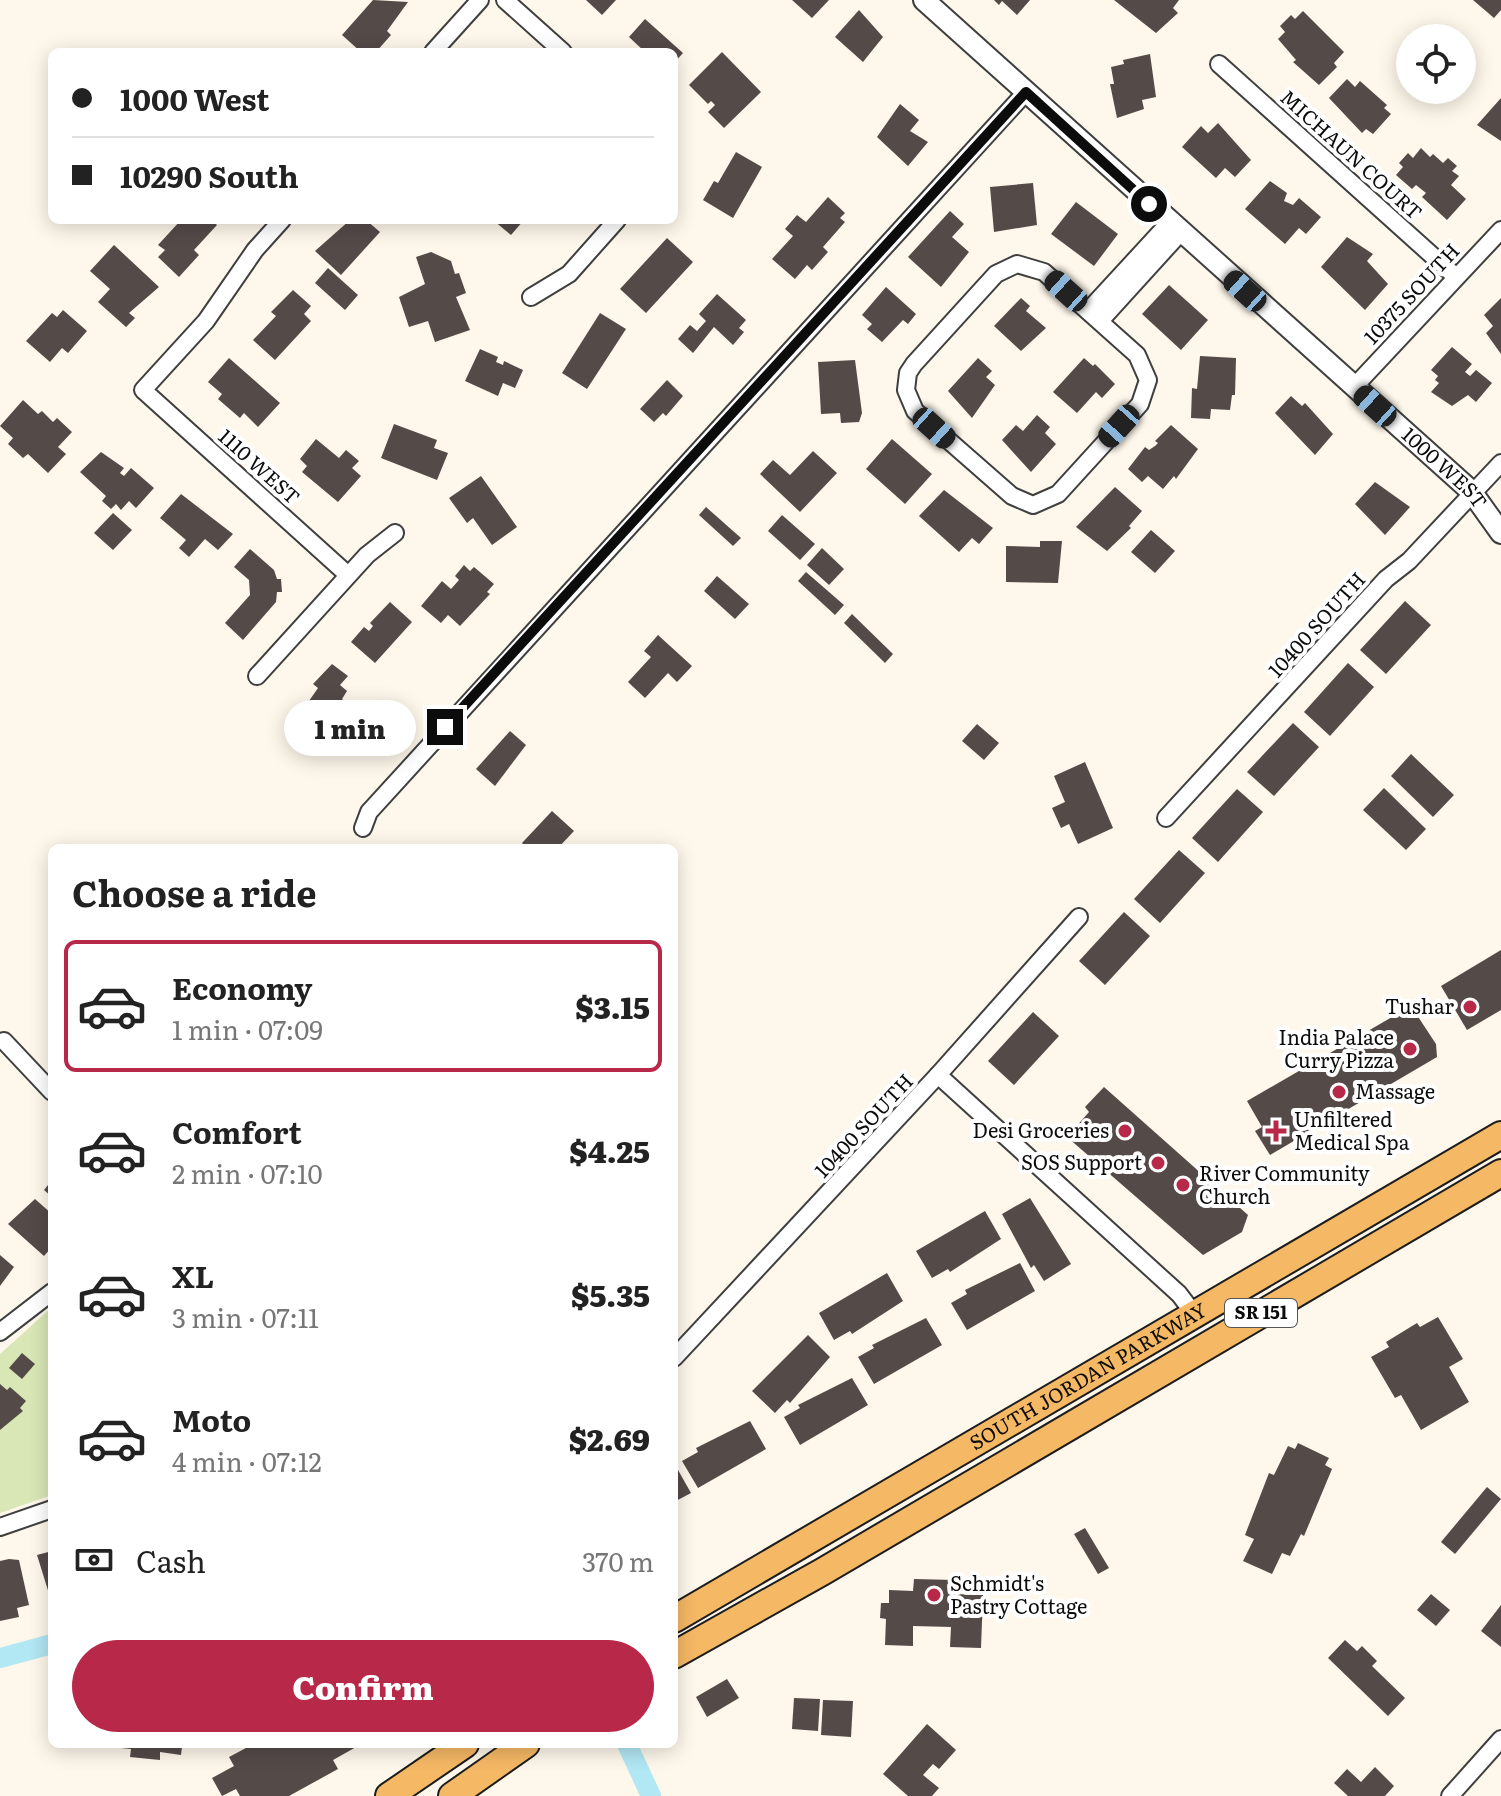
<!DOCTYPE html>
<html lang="en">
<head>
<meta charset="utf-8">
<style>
	body { margin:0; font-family:Literata,serif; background:#f6f6f6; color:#222; height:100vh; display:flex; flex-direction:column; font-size:30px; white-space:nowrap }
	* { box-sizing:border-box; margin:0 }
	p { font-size:26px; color:#767676 }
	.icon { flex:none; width:44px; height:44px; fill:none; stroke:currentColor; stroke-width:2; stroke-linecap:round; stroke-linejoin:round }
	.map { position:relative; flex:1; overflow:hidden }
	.side { position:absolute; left:48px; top:844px; width:630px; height:904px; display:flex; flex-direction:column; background:#fff; border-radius:12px; box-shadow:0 4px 20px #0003 }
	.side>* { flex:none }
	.top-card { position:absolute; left:48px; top:48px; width:630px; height:176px; border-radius:12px; box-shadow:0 4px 20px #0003; display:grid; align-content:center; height:176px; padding:0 24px; background:#fff }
	.fabs { position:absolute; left:1396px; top:24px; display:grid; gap:16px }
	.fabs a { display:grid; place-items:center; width:80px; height:80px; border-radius:50%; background:#fff; box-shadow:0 4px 20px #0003; font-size:40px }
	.end { position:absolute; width:36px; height:36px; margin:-18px; border:10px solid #0c0c0c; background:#fff; box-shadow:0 0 0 4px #fff }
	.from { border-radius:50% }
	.bubble { position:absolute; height:56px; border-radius:28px; background:#fff; box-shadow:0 4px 20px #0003; font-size:26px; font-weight:800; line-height:56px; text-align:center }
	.car { position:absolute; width:24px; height:48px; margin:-24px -12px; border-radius:10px; box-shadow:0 0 6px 2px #0007; background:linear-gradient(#222 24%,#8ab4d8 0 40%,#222 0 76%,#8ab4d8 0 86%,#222 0) }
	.top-card b { display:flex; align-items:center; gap:28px; height:76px; font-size:30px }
	.top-card b+b { border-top:2px solid #e0e0e0 }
	.top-card i { width:20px; height:20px; background:#222 }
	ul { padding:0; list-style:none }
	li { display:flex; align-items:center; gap:24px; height:132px; margin:0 16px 12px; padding:0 8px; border:4px solid transparent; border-radius:12px }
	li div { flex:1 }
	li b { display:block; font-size:30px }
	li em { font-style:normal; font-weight:800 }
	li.current { border-color:#b82849 }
	li>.icon { width:72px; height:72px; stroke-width:1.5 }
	h2 { padding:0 24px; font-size:36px; line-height:96px }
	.pay { display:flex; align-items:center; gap:20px; height:88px; padding:0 24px; font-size:30px }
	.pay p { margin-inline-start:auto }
	.cta { display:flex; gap:16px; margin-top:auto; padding:16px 24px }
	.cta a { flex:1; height:92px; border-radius:48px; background:#b82849; color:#fff; font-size:32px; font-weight:800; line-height:92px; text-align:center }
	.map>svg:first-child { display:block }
	.green { fill:#d9e7b6 }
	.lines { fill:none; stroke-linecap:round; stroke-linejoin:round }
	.canal { stroke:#b2e7f4; stroke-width:20 }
	.building { fill:#544b49 }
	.minor-casing { stroke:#3f3f3f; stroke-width:20 }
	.tertiary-casing { stroke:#3f3f3f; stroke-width:24 }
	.primary-casing { stroke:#1d1d1d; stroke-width:30 }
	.minor { stroke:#fff; stroke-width:16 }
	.tertiary { stroke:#fff; stroke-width:20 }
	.primary { stroke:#f5b865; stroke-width:26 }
	.route { stroke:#0c0c0c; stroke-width:10 }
	.poi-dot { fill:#b82849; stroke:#fff; stroke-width:3 }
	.labels { text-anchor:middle; stroke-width:8; stroke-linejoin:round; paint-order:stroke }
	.shield { fill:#fff; stroke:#555; stroke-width:2 }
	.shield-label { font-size:18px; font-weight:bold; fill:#0c0c0c }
	.street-label { font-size:20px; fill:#0c0c0c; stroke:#fff }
	.poi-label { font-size:20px; fill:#0c0c0c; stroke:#fff; text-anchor:end }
</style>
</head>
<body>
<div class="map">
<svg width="1501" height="1796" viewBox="0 0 1501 1796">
	<rect width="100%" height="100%" fill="#fef7eb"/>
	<path class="green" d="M52,1307V1495L0,1513V1354Z"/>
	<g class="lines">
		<g class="canal">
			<path d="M0,1658L52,1644"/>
			<path d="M627,1744L651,1796"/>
		</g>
	</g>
	<g class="building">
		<path d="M373,0L408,2L387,31L391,35L376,52H361L342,35Z"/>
		<path d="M586,0H616L602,15Z"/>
		<path d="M792,0H829L812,18Z"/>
		<path d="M994,0H1030L1017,15L1002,1L999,5Z"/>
		<path d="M1114,0H1179L1173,8L1178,13L1156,33Z"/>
		<path d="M1473,0H1501V10L1494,18Z"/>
		<path d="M859,10L883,37L863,62L835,37Z"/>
		<path d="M1303,11L1344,52L1334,63L1337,67L1319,85L1293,62L1296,60L1278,39L1285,32L1280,26L1291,15L1295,19Z"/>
		<path d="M645,19L683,53L674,63V52H645L629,37Z"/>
		<path d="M722,52L761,92L724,128L708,112L715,105L711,101L708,104L689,85Z"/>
		<path d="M1150,54L1156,97L1142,100L1144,109L1117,118L1110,84H1114L1111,67L1124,64L1123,60Z"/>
		<path d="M1347,79L1355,87L1360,81L1387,105L1384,108L1391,114L1373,134L1366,129L1362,133L1329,98Z"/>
		<path d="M1501,98V141L1477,125Z"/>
		<path d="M900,104L919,120L910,131L928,142L908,166L877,137Z"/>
		<path d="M1218,123L1251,160L1235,177L1225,168L1216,178L1182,147L1201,126L1208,133Z"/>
		<path d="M1421,148L1430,157L1433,154L1443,163L1448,158L1457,166L1452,171L1459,176L1451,185L1466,199L1447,220L1422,197L1426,193L1416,185L1412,189L1396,175L1403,167L1399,163L1408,153L1413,158Z"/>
		<path d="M736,152L762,167L733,218L703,200L714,181L718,183Z"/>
		<path d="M1270,181L1287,193L1284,201L1293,205L1299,198L1321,217L1306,234L1299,228L1285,244L1245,209Z"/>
		<path d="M1033,183L1037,225L994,232L990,187Z"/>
		<path d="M828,197L845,213L840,218L845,222L823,247L828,252L812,270L807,265L795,279L772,259L793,236L785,229L797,215L806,222Z"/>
		<path d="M1076,202L1118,234L1094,266L1051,234Z"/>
		<path d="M950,211L964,224L952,237L969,252L941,287L908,257Z"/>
		<path d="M181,220H211L217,225L194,250L199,255L179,277L158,257L165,250L158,245Z"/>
		<path d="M350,220H366L380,232L341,275L315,251Z"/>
		<path d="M493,220H524L511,235Z"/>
		<path d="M1347,237L1373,254L1367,261L1388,284L1365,310L1321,267Z"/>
		<path d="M667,238L693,262L646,313L620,289Z"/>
		<path d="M114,245L159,287L129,313L135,318L126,327L98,302L110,289L90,271Z"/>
		<path d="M431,252L451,261L455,274L459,273L466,293L456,297L470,330L435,342L428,321L409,327L399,297L425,284L416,257Z"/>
		<path d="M328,268L358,295L345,310L315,283Z"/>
		<path d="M1169,285L1208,320L1181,350L1142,314Z"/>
		<path d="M886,287L916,314L908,324L903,320L882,342L867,329L872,324L862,315Z"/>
		<path d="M293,290L311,306L304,314L311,321L275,360L253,340L276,316L271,312Z"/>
		<path d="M717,294L746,320L739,328L744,332L733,345L714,327L693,353L678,339L690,325L697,331L706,321L699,314Z"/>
		<path d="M1021,298L1030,306L1026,311L1046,328L1021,351L994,326Z"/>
		<path d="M1501,298V354L1486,333L1493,326L1484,315Z"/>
		<path d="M63,310L87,331L68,353L62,348L50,362L26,341L52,313L57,317Z"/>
		<path d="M600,313L626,329L587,389L562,373Z"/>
		<path d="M1452,347L1472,364L1465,372L1470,376L1476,370L1492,383L1476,402L1468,395L1452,406L1431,392L1439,383L1435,380L1438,376L1431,370Z"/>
		<path d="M480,349L498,357L496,362L503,365L504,361L523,370L515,388L503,383L498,396L465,381Z"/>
		<path d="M1200,356L1236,358L1235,395H1232L1230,410L1211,409L1210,419L1191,418L1192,388L1197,389Z"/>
		<path d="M229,358L280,403L258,427L244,413L240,418L218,399L222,394L208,382Z"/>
		<path d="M978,358L992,371L986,377L995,385L972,418L948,391Z"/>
		<path d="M1084,358L1093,366L1095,364L1115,384L1102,398L1096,392L1077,413L1053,392Z"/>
		<path d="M855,360L862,413L859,422L841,423L840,413L821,414L818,362Z"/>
		<path d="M667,380L683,396L666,416L663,413L654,422L640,409Z"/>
		<path d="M1291,396L1302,406L1305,403L1333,434L1315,455L1275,413Z"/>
		<path d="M23,400L38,414L42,411L53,422L57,418L72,432L58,447L66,454L48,473L28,454L23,458L8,444L13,438L0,426Z"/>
		<path d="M1037,415L1050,427L1045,433L1056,444L1031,472L1002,440L1016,425L1023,431Z"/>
		<path d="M394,424L437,440L434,448L448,453L437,480L381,458Z"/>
		<path d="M1171,425L1198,449L1176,479L1174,476L1163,489L1148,476L1142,482L1128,469L1145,447L1149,450L1155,446L1158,443L1155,441Z"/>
		<path d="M316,439L339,458L346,450L359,461L352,468L361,476L338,502L302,472L307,466L300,459Z"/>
		<path d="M892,439L932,474L905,504L866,469Z"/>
		<path d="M813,451L837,473L800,512L760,474L773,460L790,475Z"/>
		<path d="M101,452L124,468L120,473L124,476L131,468L154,488L136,508L129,501L121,510L116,504L111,509L102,501L106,496L80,472Z"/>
		<path d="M481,476L517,527L492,545L473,518L467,523L449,498Z"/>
		<path d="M1375,482L1410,507L1385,535L1355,504Z"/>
		<path d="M1115,487L1142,511L1129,526L1131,528L1107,551L1076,527Z"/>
		<path d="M944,490L993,528L979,544L972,538L959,552L919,516Z"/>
		<path d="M181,494L233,534L218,550L205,539L189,557L179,548L186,540L160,518Z"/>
		<path d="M706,507L741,538L733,546L699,515Z"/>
		<path d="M113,513L132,530L113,550L94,533Z"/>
		<path d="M782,515L815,544L800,560L768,531Z"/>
		<path d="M1151,530L1175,551L1155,573L1131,552Z"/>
		<path d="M1040,541H1062L1058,583L1006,582V546L1040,547Z"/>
		<path d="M822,548L844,569L829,585L807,565Z"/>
		<path d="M250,549L274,570L277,579H281L282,592H277L276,602L243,640L225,623L250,595L249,580L234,567Z"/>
		<path d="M464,565L470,571L474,567L494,584L487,592L490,594L460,626L448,615L441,623L421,606L442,581L451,589L459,580L455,576Z"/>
		<path d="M806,572L844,605L835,615L798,581Z"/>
		<path d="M717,576L749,604L735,619L704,591Z"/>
		<path d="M1405,601L1431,625L1386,674L1360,650Z"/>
		<path d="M390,602L412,622L375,663L351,642L364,627L369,631L373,626L370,623Z"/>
		<path d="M852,614L893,654L885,663L844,623Z"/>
		<path d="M658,635L692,666L677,682L668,673L645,698L628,682L651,657L644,651Z"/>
		<path d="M1348,663L1374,687L1330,736L1304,712Z"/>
		<path d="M332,664L348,676L340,685L347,691L342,699L346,702L324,729L302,711L318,688L313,684Z"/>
		<path d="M1293,723L1319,747L1274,796L1247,772Z"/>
		<path d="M977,724L999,743L984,760L962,741Z"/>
		<path d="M510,731L526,745L495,786L476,769Z"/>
		<path d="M1411,754L1454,795L1433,817L1391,776Z"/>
		<path d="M1085,762L1113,828L1078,844L1069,824L1061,828L1052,808L1065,802L1054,776Z"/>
		<path d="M1384,788L1426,829L1406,850L1363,810Z"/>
		<path d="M1237,789L1263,812L1218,862L1192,838Z"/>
		<path d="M552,811L574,831L558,848H527L522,843Z"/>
		<path d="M1179,850L1205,873L1160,923L1134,899Z"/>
		<path d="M1124,912L1150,936L1105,985L1079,961Z"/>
		<path d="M1501,950V1010L1467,1030L1441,986Z"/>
		<path d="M1411,1006L1436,1044L1437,1057L1270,1155L1255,1131L1262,1127L1247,1101Z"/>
		<path d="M1033,1012L1059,1036L1014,1085L988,1061Z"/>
		<path d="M1104,1087L1248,1215L1242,1232L1203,1255L1067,1137L1089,1112L1085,1107Z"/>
		<path d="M52,1180V1197L44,1190Z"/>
		<path d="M1030,1198L1071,1264L1044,1281L1034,1265L1031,1268L1002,1214Z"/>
		<path d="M35,1199L52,1214V1247L44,1256L8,1224Z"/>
		<path d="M985,1211L1001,1239L950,1272L948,1269L932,1278L916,1251Z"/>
		<path d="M0,1255L14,1267L0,1286Z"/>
		<path d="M1020,1263L1035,1291L967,1330L951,1303L967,1294L965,1290Z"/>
		<path d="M887,1273L903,1301L852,1334L850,1331L834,1340L819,1313Z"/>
		<path d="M1438,1317L1463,1359L1449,1367L1469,1402L1421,1430L1401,1395L1395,1398L1371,1357L1389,1347L1386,1342L1417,1323L1420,1327Z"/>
		<path d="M926,1318L942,1345L874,1384L858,1357L874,1348L872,1345Z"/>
		<path d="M808,1335L830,1357L790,1403L787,1400L775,1413L752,1391Z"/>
		<path d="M22,1353L35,1364L22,1379L9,1368Z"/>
		<path d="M852,1378L868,1405L800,1445L784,1417L800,1408L798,1405Z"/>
		<path d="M0,1384L7,1390L10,1387L26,1401L20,1408L23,1411L0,1430Z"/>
		<path d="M750,1421L766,1449L698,1488L682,1461L698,1452L696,1448Z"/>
		<path d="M1298,1443L1329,1458L1325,1465L1332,1469L1304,1536L1301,1534L1290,1556L1282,1553L1272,1574L1243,1561L1254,1539L1245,1535L1269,1473L1274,1475L1288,1446L1295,1449Z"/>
		<path d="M674,1463L691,1493L674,1502Z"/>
		<path d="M1487,1487L1501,1499L1455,1554L1441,1542Z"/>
		<path d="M1085,1528L1109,1568L1098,1574L1074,1534Z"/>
		<path d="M52,1551V1600H51L37,1555Z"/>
		<path d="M9,1559L19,1560L29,1605L17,1608L19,1617L0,1621V1561Z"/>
		<path d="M914,1579L955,1580V1594L983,1595L981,1648L950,1647L951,1627L913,1626V1646L885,1645L886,1619L880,1618L881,1603H889V1590L913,1591Z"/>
		<path d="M1431,1594L1450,1610L1436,1626L1417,1610Z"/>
		<path d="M1501,1605V1647L1481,1631Z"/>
		<path d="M1345,1640L1357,1651L1362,1646L1377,1661L1372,1666L1405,1698L1388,1716L1328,1658Z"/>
		<path d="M727,1679L739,1698L707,1717L696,1697Z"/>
		<path d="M794,1698L820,1699L818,1731L792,1729Z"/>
		<path d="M823,1700L853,1701L851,1737L821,1735Z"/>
		<path d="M927,1724L956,1750L939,1769L933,1764L923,1775L939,1788L932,1796H908L883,1774Z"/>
		<path d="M111,1744H191V1748L182,1747L181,1755L160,1752V1760L130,1757L131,1749L111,1747Z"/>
		<path d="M243,1744H357L358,1746L333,1760L338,1769L289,1796H240L236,1789L222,1796L212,1778L234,1766L229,1757L246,1748Z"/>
		<path d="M1375,1767L1394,1786L1385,1796H1348L1334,1783L1347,1769L1361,1782Z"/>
	</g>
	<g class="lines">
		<g class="minor-casing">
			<g id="minor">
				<path d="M505,0L563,52"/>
				<path d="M433,52L480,0"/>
				<path d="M1219,64L1455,276"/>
				<path d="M282,220L255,250L206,321L143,390L348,575"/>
				<path d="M1017,264L1044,272L1137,355L1148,380L1140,404L1058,494L1033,505L1012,496L915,411L906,390L908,373L914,364L996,274Z"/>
				<path d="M531,297L569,274L617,220"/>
				<path d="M1088,311L1169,223"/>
				<path d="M1100,321L1180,233"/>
				<path d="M1354,387L1501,230"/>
				<path d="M257,676L367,555L395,533"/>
				<path d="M1166,818L1386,579L1409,561L1501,463"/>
				<path d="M363,828L369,812L1026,92"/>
				<path d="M4,1041L52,1092"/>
				<path d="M938,1075L1179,1294L1195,1315"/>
				<path d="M0,1332L52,1292"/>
				<path d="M674,1358L938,1075L1079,917"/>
				<path d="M0,1527L52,1509"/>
				<path d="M1450,1796L1501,1739"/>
			</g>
		</g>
		<g class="tertiary-casing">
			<g id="tertiary">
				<path id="s1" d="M924,0L1471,491L1501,533"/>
			</g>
		</g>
		<g class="primary-casing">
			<g id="primary">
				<path id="s2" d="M674,1619L1501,1135"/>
				<path d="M674,1655L822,1572L1501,1173"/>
				<path d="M389,1796L465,1744"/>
				<path d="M452,1796L526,1744"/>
			</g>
		</g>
		<use href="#minor" class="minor"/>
		<use href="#tertiary" class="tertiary"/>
		<use href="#primary" class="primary"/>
	</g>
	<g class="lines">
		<path class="route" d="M445,727L1026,92L1149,204"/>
	</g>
	<g class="poi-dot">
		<circle cx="1470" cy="1007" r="8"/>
		<circle cx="1410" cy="1049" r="8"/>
		<circle cx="1339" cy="1092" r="8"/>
		<circle cx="1125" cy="1131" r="8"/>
		<path d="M1272 1119h8v8h8v8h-8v8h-8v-8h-8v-8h8z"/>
		<circle cx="1158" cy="1163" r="8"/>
		<circle cx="1183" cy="1185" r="8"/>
		<circle cx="934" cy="1595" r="8"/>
	</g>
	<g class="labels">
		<rect class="shield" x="1225" y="1299" width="72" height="28" rx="6"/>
		<g class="shield-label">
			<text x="1261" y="1319">SR 151</text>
		</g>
		<g class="street-label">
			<text transform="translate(1351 155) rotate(42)" y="7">MICHAUN COURT</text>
			<text transform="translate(1412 294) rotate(-47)" y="7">10375 SOUTH</text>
			<text transform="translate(259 467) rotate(42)" y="7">1110 WEST</text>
			<text dy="7" stroke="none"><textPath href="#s1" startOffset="700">1000 WEST</textPath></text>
			<text transform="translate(1317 625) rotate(-48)" y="7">10400 SOUTH</text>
			<text transform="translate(864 1126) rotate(-47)" y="7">10400 SOUTH</text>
			<text dy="7" stroke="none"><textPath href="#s2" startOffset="480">SOUTH JORDAN PARKWAY</textPath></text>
		</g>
		<g class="poi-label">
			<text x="1454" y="1014">Tushar</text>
			<text x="1394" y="1045">India Palace<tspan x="1394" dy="23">Curry Pizza</tspan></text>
			<text x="1355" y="1099" text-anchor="start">Massage</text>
			<text x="1294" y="1127" text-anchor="start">Unfiltered<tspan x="1294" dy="23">Medical Spa</tspan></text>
			<text x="1109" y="1138">Desi Groceries</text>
			<text x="1142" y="1170">SOS Support</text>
			<text x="1199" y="1181" text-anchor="start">River Community<tspan x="1199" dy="23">Church</tspan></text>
			<text x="950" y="1591" text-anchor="start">Schmidt's<tspan x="950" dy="23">Pastry Cottage</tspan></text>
		</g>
	</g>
</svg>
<div class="fabs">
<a><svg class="icon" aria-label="locate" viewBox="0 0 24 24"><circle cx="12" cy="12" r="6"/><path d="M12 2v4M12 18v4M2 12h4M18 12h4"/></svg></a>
</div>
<i class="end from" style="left:1149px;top:204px"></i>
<i class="end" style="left:445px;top:727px"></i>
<div class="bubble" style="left:284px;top:700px;width:132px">1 min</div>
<i class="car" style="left:1066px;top:291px;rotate:312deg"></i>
<i class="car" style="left:1245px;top:291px;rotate:312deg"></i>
<i class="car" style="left:1375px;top:406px;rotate:312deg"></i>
<i class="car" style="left:1119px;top:426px;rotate:222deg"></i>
<i class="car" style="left:934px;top:428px;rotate:132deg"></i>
<div class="top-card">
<b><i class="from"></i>1000 West</b>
<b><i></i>10290 South</b>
</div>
<section class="side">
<h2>Choose a ride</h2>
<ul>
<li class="current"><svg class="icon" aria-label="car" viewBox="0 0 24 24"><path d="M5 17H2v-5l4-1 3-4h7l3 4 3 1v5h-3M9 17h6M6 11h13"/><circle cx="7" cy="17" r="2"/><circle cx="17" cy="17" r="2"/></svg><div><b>Economy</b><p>1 min · 07:09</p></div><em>$3.15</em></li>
<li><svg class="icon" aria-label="car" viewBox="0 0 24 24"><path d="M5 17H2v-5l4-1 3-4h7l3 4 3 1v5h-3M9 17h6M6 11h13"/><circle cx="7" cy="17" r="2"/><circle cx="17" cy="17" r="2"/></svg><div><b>Comfort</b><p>2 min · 07:10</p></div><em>$4.25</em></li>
<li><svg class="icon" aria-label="car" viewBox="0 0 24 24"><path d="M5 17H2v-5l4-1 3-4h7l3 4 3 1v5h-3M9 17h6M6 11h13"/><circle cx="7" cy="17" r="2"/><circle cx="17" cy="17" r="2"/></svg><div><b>XL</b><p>3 min · 07:11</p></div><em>$5.35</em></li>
<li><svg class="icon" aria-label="car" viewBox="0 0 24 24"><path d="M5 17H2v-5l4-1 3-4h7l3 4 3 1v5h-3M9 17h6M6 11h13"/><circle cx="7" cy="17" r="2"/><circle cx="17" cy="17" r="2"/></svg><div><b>Moto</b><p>4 min · 07:12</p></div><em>$2.69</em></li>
</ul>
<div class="pay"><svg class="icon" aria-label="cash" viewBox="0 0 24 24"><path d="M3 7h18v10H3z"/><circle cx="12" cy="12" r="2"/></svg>Cash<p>370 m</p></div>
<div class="cta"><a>Confirm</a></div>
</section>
</div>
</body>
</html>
